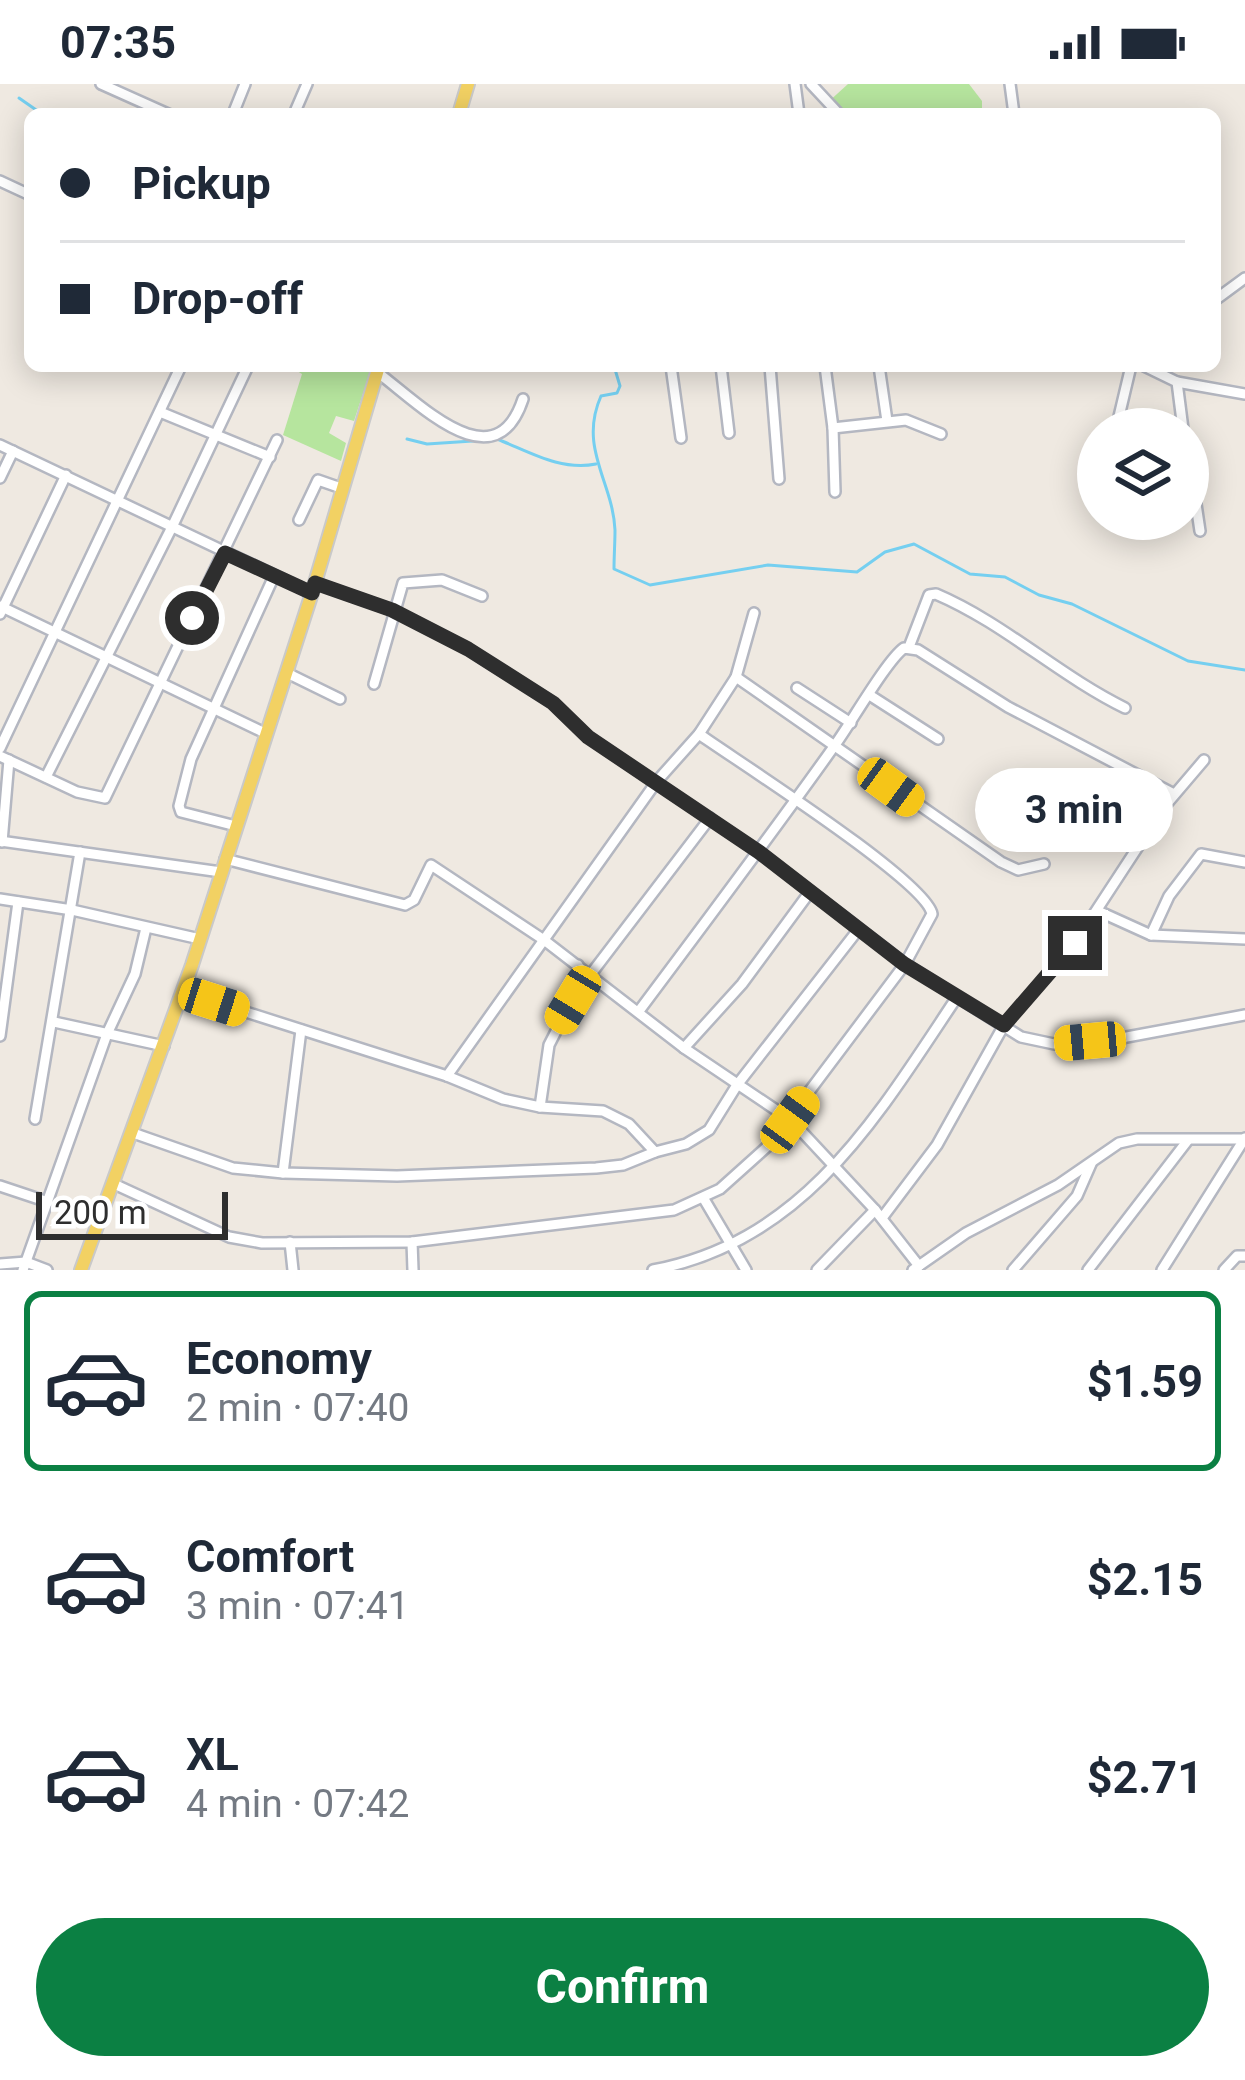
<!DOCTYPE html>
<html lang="en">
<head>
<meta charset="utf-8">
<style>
	body { margin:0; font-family:Roboto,sans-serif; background:#f2f2f3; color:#1f2937; height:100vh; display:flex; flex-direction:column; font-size:45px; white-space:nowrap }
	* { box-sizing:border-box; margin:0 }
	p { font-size:39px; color:#747a83 }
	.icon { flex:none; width:66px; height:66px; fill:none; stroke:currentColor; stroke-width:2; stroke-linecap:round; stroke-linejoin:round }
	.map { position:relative; height:1186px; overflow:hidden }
	.sheet { display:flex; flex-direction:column; background:#fff; flex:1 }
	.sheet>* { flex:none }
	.guide { position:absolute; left:24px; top:24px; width:1197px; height:264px; border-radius:18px; box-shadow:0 6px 30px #0003; display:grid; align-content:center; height:264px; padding:0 36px; background:#fff }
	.tools { position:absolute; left:1077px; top:324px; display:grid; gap:24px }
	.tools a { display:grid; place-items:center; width:132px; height:132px; border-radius:50%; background:#fff; box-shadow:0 6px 30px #0003; font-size:60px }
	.scale { position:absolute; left:36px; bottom:30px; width:192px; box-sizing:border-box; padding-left:12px; border:6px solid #2e2e2e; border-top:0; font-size:33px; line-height:42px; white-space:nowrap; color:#2e2e2e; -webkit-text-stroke:9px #fff; paint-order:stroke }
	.end { position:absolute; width:54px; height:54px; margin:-27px; border:15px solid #2e2e2e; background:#fff; box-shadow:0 0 0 6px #fff }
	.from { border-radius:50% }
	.bubble { position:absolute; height:84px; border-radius:42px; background:#fff; box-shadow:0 6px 30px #0003; font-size:39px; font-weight:700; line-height:84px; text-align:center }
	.car { position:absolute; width:36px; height:72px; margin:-36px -18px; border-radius:15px; box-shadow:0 0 9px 3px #0007; background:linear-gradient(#f5c518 24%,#345 0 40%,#f5c518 0 76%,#345 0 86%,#f5c518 0) }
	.guide b { display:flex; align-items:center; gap:42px; height:114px; font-size:45px }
	.guide b+b { border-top:3px solid #e0e1e3 }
	.guide i { width:30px; height:30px; background:#1f2937 }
	ul { padding:21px 0 0; list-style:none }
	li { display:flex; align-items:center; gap:36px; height:180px; margin:0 24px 18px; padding:0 12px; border:6px solid transparent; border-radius:18px }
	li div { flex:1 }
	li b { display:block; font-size:45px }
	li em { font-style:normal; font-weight:700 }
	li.on { border-color:#0b8043 }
	li>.icon { width:108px; height:108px; stroke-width:1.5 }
	.button { display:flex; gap:24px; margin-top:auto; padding:24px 36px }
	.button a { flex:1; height:138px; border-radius:72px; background:#0b8043; color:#fff; font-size:48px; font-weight:700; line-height:138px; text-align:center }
	.status { display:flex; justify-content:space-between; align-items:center; height:84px; padding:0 60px; background:#fff; direction:ltr }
	.status svg { height:33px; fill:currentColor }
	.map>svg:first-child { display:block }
	.green { fill:#b6e59e }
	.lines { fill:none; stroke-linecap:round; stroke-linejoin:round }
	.stream { stroke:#75cff0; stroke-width:3 }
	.minor-casing { stroke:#b4b7c1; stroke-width:14 }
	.major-casing { stroke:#c9c9c9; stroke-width:16 }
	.minor { stroke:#fff; stroke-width:9 }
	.major { stroke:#f2d163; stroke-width:12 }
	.route { stroke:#2e2e2e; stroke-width:15 }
</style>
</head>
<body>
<div class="status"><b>07:35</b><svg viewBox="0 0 49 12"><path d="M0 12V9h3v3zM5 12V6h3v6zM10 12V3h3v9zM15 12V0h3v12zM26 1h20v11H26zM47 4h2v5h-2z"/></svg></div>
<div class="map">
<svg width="1245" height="1186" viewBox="0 0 1245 1186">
	<rect width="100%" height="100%" fill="#efe9e1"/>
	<g class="green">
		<path d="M848,0H969L982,17V30H832L826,20Z"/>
		<path d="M289,282H372L354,337L336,332L329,349L346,359L341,377L283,351L302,290Z"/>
	</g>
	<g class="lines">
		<g class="stream">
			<path d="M19,14L42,30"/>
			<path d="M614,282L620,302L617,309L601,312C578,364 613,398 615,446C615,459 614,472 614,485L650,501L768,481L857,488L885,468L914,460L970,490L1005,493L1039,511L1072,520L1188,577L1245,586"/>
			<path d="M407,355L427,360L488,356"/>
			<path d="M497,355C530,368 560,387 596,380"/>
		</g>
		<g class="minor-casing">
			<g id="minor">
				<path d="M101,0L168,30"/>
				<path d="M795,0L799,30"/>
				<path d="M811,0L839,30"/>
				<path d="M1010,0L1014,30"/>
				<path d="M233,30L245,0"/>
				<path d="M294,30L307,0"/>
				<path d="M0,97L30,111"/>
				<path d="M1215,216L1245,194"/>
				<path d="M671,282L681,354"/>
				<path d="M721,282L729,349"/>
				<path d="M770,282L779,395"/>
				<path d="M825,282L833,344L835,408"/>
				<path d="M879,282L887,337"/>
				<path d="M1144,282L1177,298L1183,345"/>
				<path d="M377,288C419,319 495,400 523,315"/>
				<path d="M1177,298L1245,310"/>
				<path d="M160,328L270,373"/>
				<path d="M833,344L906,336L941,350"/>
				<path d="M1116,345L1131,282"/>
				<path d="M0,361L312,509"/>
				<path d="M1188,366L1200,447"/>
				<path d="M0,394L13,367"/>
				<path d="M299,436L318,396L341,404"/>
				<path d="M315,499L392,526L468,565L553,619L588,653L759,768L905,880L1021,953L1054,960L1116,955L1245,931"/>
				<path d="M0,522L267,650"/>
				<path d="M0,530L66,391"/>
				<path d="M909,563L929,511L936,510C1004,539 1058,591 1125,624"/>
				<path d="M287,589L340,615"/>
				<path d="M736,593L1001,778L1018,786L1044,780"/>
				<path d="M374,600L403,499L442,496L482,512"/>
				<path d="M797,604L851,639"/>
				<path d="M871,612L938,655"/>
				<path d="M0,664L181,282"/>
				<path d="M0,672L77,708L105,714L277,356"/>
				<path d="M46,693L173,441L248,282"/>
				<path d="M236,742L181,728L179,722L191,675L274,492"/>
				<path d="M0,757L221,788"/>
				<path d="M2,758L9,676"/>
				<path d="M225,775L405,821L414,816L431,781L544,856L684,964L791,1036L875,1126L919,1182"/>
				<path d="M0,815L72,826L200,855"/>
				<path d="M1098,827L1151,851L1245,855"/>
				<path d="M1151,851L1169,812L1201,770L1245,778"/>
				<path d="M591,890L710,734"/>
				<path d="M183,908L447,992L503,1015L540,1023L603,1027L629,1040L655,1068L686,1060L709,1046L737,1001L858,846"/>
				<path d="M639,927C705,839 771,751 835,661C851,639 887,576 904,564L918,566L1008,623L1174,710"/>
				<path d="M54,938L164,962"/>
				<path d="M301,946L283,1089L397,1092L596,1084L623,1081L655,1068"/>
				<path d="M0,952L18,818"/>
				<path d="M684,964L742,900L809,809"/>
				<path d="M447,992L657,697L699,650L736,593L754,529"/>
				<path d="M540,1023L549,961L578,904V881"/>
				<path d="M35,1035L80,768"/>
				<path d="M133,1049L233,1084L283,1089"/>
				<path d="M114,1100L229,1153L262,1159L412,1158L674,1126L720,1105L769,1061L905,880L932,830C926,797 737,677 699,650"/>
				<path d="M0,1102L48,1118"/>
				<path d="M704,1115L746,1186"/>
				<path d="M882,1134L937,1061L1004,941L1075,859L1164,723L1204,676"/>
				<path d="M290,1158L293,1186"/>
				<path d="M412,1158L413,1186"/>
				<path d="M0,1180L26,1178L47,1186"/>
				<path d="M23,1186L107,950L135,890L146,844"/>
				<path d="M653,1186C805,1157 877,1033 957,913"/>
				<path d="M817,1186L875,1126"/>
				<path d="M913,1186L966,1149L1058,1101L1119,1059L1137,1055H1244"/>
				<path d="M1013,1186L1077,1112L1091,1080"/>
				<path d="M1088,1186L1188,1056"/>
				<path d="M1162,1186L1245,1054"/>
				<path d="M1224,1186L1237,1172H1245"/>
			</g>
		</g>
		<g class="major-casing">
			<g id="major">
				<path d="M459,30L468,0"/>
				<path d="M81,1186L192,881L312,509L379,282"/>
			</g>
		</g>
		<use href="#minor" class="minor"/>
		<use href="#major" class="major"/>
	</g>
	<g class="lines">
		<path class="route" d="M192,534L225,469L312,509L315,499L392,526L468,565L553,619L588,653L759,768L904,880L1004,941L1075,859"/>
	</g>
</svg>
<div class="tools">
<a><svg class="icon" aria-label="layers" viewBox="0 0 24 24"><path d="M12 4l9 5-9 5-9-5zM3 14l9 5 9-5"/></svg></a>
</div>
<div class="scale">200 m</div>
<i class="end from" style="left:192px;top:534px"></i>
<i class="end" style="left:1075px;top:859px"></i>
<div class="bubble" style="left:975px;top:684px;width:198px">3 min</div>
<i class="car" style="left:891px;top:703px;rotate:126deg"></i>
<i class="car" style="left:573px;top:916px;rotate:211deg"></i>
<i class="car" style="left:214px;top:918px;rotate:108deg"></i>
<i class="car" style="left:1090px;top:957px;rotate:265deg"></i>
<i class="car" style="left:790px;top:1036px;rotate:36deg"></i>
<div class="guide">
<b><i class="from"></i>Pickup</b>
<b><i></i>Drop-off</b>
</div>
</div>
<section class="sheet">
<ul>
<li class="on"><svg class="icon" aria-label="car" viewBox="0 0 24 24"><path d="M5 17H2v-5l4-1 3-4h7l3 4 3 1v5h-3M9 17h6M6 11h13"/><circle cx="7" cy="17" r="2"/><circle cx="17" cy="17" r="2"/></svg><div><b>Economy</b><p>2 min · 07:40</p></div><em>$1.59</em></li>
<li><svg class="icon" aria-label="car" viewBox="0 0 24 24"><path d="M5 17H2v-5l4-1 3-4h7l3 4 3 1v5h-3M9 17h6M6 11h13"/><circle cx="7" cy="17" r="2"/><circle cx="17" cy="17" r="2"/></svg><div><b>Comfort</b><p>3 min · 07:41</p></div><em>$2.15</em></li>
<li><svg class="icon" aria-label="car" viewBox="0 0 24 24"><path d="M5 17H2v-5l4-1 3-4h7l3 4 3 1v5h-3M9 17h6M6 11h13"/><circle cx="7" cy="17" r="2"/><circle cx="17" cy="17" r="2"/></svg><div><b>XL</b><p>4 min · 07:42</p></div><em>$2.71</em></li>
</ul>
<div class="button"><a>Confirm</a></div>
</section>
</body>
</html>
